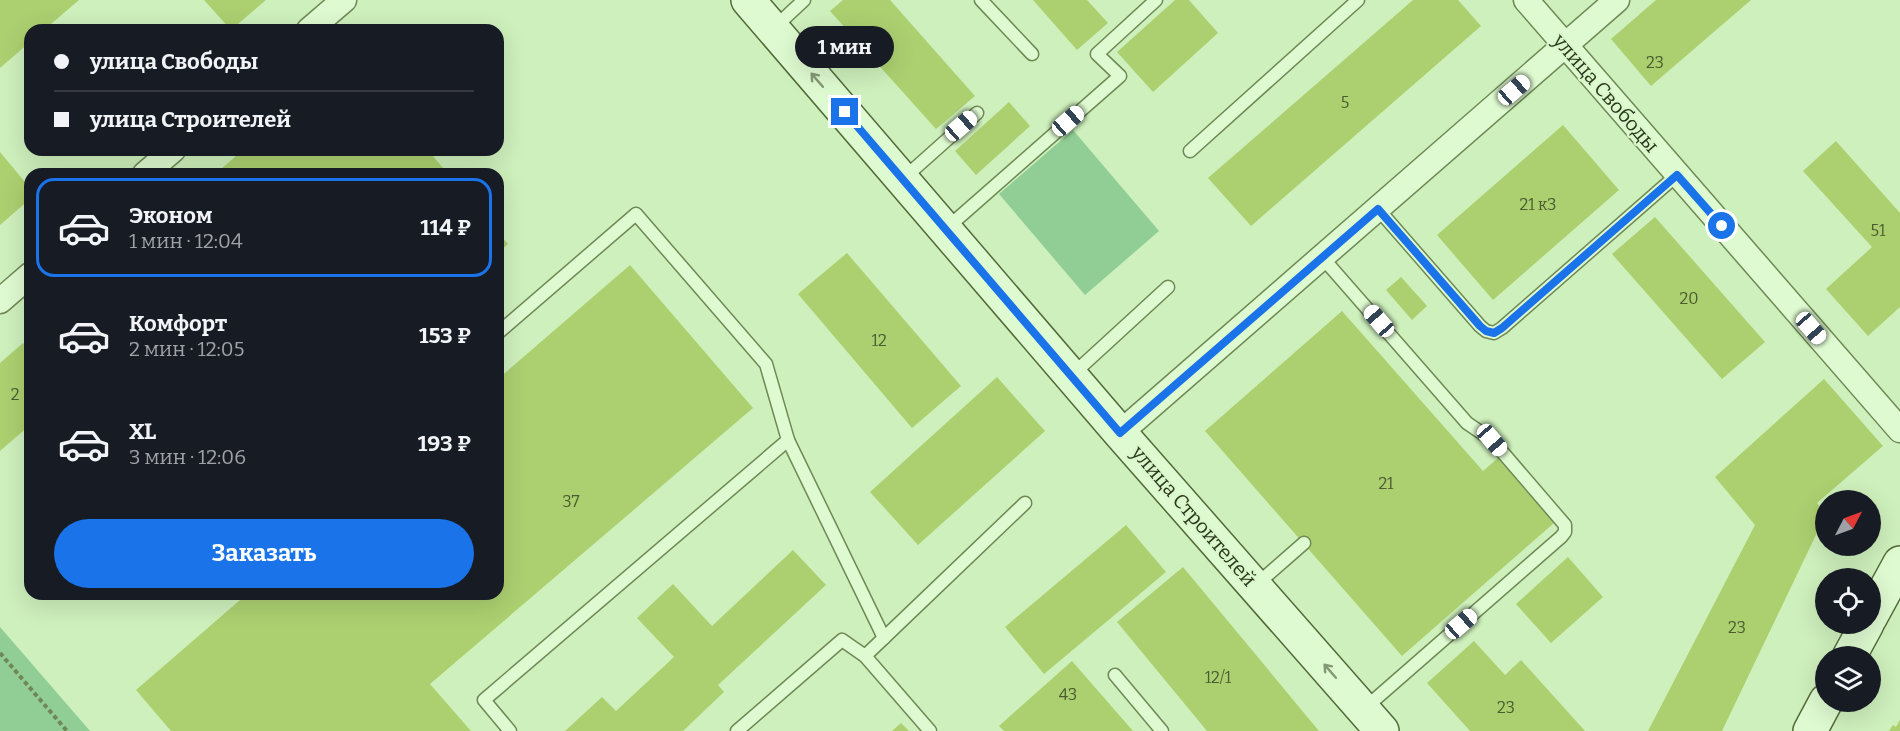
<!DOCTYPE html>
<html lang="ru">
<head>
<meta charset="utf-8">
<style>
	body { margin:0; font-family:Bitter,serif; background:#20242c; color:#f1f3f6; height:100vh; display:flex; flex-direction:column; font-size:22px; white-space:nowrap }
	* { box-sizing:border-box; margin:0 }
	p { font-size:20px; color:#9ea1a6 }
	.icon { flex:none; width:33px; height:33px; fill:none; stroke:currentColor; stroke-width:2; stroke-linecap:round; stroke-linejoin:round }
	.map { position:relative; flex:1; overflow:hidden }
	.sheet { position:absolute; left:24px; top:168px; width:480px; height:432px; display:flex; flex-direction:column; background:#171b24; border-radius:18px; box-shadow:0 6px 24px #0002 }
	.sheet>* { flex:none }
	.guide { position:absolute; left:24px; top:24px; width:480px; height:132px; border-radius:18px; box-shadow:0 6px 24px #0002; display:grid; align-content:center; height:132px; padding:0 30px; background:#171b24 }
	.needle { width:39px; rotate:49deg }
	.fabs { position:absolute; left:1815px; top:490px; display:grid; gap:12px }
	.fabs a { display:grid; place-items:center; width:66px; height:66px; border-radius:50%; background:#171b24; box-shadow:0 6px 24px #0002; font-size:30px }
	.end { position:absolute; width:27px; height:27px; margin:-14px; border:8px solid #1a73e8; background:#fff; box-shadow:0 0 0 3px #fff }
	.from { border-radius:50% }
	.bubble { position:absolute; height:42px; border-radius:21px; background:#171b24; box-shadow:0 6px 24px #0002; font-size:20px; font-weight:700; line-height:42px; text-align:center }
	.car { position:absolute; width:18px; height:36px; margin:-18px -9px; border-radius:8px; box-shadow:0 0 4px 2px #0007; background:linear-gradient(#fff 24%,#345 0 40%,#fff 0 76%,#345 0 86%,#fff 0) }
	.guide b { display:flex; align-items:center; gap:21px; height:57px; font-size:22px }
	.guide b+b { border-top:2px solid #363941 }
	.guide i { width:15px; height:15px; background:#f1f3f6 }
	ul { padding:10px 0 0; list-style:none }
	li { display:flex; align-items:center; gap:18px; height:99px; margin:0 12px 9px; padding:0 18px; border:3px solid transparent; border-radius:18px }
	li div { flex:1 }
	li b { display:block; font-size:22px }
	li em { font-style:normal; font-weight:700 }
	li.current { border-color:#1a73e8 }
	li>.icon { width:54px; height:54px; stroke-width:1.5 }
	.button { display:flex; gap:12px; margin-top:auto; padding:12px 30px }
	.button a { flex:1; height:69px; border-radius:36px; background:#1a73e8; color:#fff; font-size:24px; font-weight:700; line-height:69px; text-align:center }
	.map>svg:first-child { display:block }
	.green { fill:#90ce95 }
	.building { fill:#acd070 }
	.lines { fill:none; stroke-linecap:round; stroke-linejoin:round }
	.lane-casing { stroke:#6f8855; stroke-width:15 }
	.street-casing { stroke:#6f8855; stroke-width:27 }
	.secondary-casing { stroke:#536939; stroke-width:36 }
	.path { stroke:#6f8855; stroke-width:4; stroke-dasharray:4.5 3; stroke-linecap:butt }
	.lane { stroke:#defad0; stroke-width:12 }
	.street { stroke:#defad0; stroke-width:24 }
	.secondary { stroke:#defad0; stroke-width:33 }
	.oneway { stroke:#849876 }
	.route { stroke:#1a73e8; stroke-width:8 }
	.labels { text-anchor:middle; stroke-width:4.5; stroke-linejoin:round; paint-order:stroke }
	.number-label { font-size:16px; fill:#4a5c30 }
	.street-label { font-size:20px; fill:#2a361b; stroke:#daf7cc }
</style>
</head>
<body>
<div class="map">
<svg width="1900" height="731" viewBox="0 0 1900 731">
	<rect width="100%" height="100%" fill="#cef0bc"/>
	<g class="green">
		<path d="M1073,130L1159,231L1085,295L999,194Z"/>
		<path d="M0,627L90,731H0Z"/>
	</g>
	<g class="building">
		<path d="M0,0H79L44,30H30V42L0,68Z"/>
		<path d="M204,0H266L231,30Z"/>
		<path d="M843,0H890L975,96L936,129L830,11Z"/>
		<path d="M1033,0H1087L1108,23L1077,50Z"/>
		<path d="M1175,0H1189L1218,33L1153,92L1117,52Z"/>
		<path d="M1413,0H1458L1481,26L1251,226L1208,178Z"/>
		<path d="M1656,0H1751L1651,86L1611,39Z"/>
		<path d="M1009,102L1030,126L976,175L955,151Z"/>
		<path d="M1563,125L1619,190L1493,300L1437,235Z"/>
		<path d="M1836,141L1900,213V307L1868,336L1826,289L1872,247L1803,171Z"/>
		<path d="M243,150H428L448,174H215Z"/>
		<path d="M0,152L30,188V199L0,225Z"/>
		<path d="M1655,217L1765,342L1722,379L1612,254Z"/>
		<path d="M498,233L508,244L498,253Z"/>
		<path d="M847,253L961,386L912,428L798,294Z"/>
		<path d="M630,265L753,408L430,684L471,731H171L136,690L247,594H498V379Z"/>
		<path d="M1401,277L1427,306L1412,320L1386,290Z"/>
		<path d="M1342,311L1483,471L1498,458L1554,523L1402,656L1205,431Z"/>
		<path d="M23,343L30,351V425L0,451V363Z"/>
		<path d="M997,377L1045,431L918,545L870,492Z"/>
		<path d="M1824,379L1883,446L1817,503L1826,514L1722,731H1648L1755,525L1715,477Z"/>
		<path d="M1126,525L1166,572L1044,674L1005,627Z"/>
		<path d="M793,550L826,585L718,685L724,692L683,731H565L602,697L616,711L674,657L637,618L673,584L712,626Z"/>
		<path d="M1568,557L1603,597L1551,643L1516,604Z"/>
		<path d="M1183,567L1319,731H1207L1117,622Z"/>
		<path d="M1474,641L1505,675L1521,660L1585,731H1470L1427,683Z"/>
		<path d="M1072,661L1133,731H1004L999,726Z"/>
		<path d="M1900,720V731H1889L1893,725L1896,727Z"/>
		<path d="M901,723L909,731H892Z"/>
	</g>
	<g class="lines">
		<g class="lane-casing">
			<g id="lane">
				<path d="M981,0L1032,54"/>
				<path d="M774,28L804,0"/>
				<path d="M1190,151L1358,0"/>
				<path d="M904,178L977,113"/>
				<path d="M1378,209L1480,326L1486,331L1494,333L1502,328L1677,175"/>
				<path d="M947,228L1120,76L1097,54L1156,0"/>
				<path d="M1322,257L1467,423L1492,440L1565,525V532L1561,537L1364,709"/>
				<path d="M498,333L636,214L766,364L788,440L484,700L510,731"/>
				<path d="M1072,375L1168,287"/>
				<path d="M788,440L884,638"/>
				<path d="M1256,585L1304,543"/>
				<path d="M865,656L1025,503"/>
				<path d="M1115,675L1162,731"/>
				<path d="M737,731L842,640L865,656L930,731"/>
			</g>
		</g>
		<g class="street-casing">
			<g id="street">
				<path d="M1526,0L1900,430"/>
				<path d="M309,30L344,0"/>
				<path d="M145,174L173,150"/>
				<path d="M0,301L30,275"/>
				<path d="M1120,433L1617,0"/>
			</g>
		</g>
		<g class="secondary-casing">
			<g id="secondary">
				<path d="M748,0L1120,433L1382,731"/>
				<path d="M1870,618L1900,563"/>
				<path d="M1849,657L1867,624"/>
				<path d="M1810,731L1826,701"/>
			</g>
		</g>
		<path class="path" d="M0,653L67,731"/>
		<use href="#lane" class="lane"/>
		<use href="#street" class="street"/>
		<use href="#secondary" class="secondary"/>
	</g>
	<defs><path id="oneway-shaft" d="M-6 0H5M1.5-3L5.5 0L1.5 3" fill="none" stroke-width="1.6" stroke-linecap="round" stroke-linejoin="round" transform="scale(1.5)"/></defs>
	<g class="oneway">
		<use href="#oneway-shaft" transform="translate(817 80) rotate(-131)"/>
		<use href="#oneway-shaft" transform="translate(1330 671) rotate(-131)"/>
	</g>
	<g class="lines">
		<path class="route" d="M845,112L1120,433L1378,209L1480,326L1486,331L1494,333L1502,328L1677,175L1722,226"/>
	</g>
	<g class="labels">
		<g class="number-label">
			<text x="1655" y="68">23</text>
			<text x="1345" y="108">5</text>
			<text x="1538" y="210">21 к3</text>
			<text x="1878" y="236">51</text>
			<text x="1689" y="304">20</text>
			<text x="879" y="346">12</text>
			<text x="15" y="400">2</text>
			<text x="1386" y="489">21</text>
			<text x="571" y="507">37</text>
			<text x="1737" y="633">23</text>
			<text x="1218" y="683">12/1</text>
			<text x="1068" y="700">43</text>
			<text x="1506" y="713">23</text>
		</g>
		<g class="street-label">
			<text transform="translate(1606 93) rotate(49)" y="7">улица Свободы</text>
			<text transform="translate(1194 516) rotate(49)" y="7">улица Строителей</text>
		</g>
	</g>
</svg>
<div class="fabs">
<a><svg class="needle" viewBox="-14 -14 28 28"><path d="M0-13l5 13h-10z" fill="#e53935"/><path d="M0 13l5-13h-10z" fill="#9ea1a6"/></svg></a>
<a><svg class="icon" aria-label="locate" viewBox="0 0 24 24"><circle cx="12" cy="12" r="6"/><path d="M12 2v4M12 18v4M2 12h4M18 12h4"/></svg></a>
<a><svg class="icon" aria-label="layers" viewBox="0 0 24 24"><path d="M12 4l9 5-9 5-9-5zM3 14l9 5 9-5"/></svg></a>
</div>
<i class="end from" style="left:1722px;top:226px"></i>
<i class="end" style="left:845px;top:112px"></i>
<div class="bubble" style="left:795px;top:26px;width:99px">1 мин</div>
<i class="car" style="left:1514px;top:90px;rotate:49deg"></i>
<i class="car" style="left:1068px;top:121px;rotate:49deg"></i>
<i class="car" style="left:961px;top:126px;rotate:49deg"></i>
<i class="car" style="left:1379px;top:321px;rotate:319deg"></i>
<i class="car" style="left:1811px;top:328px;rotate:139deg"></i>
<i class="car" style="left:1492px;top:440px;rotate:139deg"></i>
<i class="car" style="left:1461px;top:624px;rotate:49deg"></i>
<div class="guide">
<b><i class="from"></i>улица Свободы</b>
<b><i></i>улица Строителей</b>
</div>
<section class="sheet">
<ul>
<li class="current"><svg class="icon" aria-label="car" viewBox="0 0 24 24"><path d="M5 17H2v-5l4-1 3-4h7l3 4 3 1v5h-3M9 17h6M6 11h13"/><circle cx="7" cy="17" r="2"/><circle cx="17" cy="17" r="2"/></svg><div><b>Эконом</b><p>1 мин · 12:04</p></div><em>114 ₽</em></li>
<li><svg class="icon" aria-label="car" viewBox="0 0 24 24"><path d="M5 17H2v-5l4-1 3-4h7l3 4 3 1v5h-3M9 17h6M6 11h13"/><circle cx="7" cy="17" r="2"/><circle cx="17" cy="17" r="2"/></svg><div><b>Комфорт</b><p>2 мин · 12:05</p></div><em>153 ₽</em></li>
<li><svg class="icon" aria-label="car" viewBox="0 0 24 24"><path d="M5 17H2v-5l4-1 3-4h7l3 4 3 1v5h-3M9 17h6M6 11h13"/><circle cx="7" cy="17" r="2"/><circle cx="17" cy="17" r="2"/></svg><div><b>XL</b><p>3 мин · 12:06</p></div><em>193 ₽</em></li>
</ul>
<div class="button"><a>Заказать</a></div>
</section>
</div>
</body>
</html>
